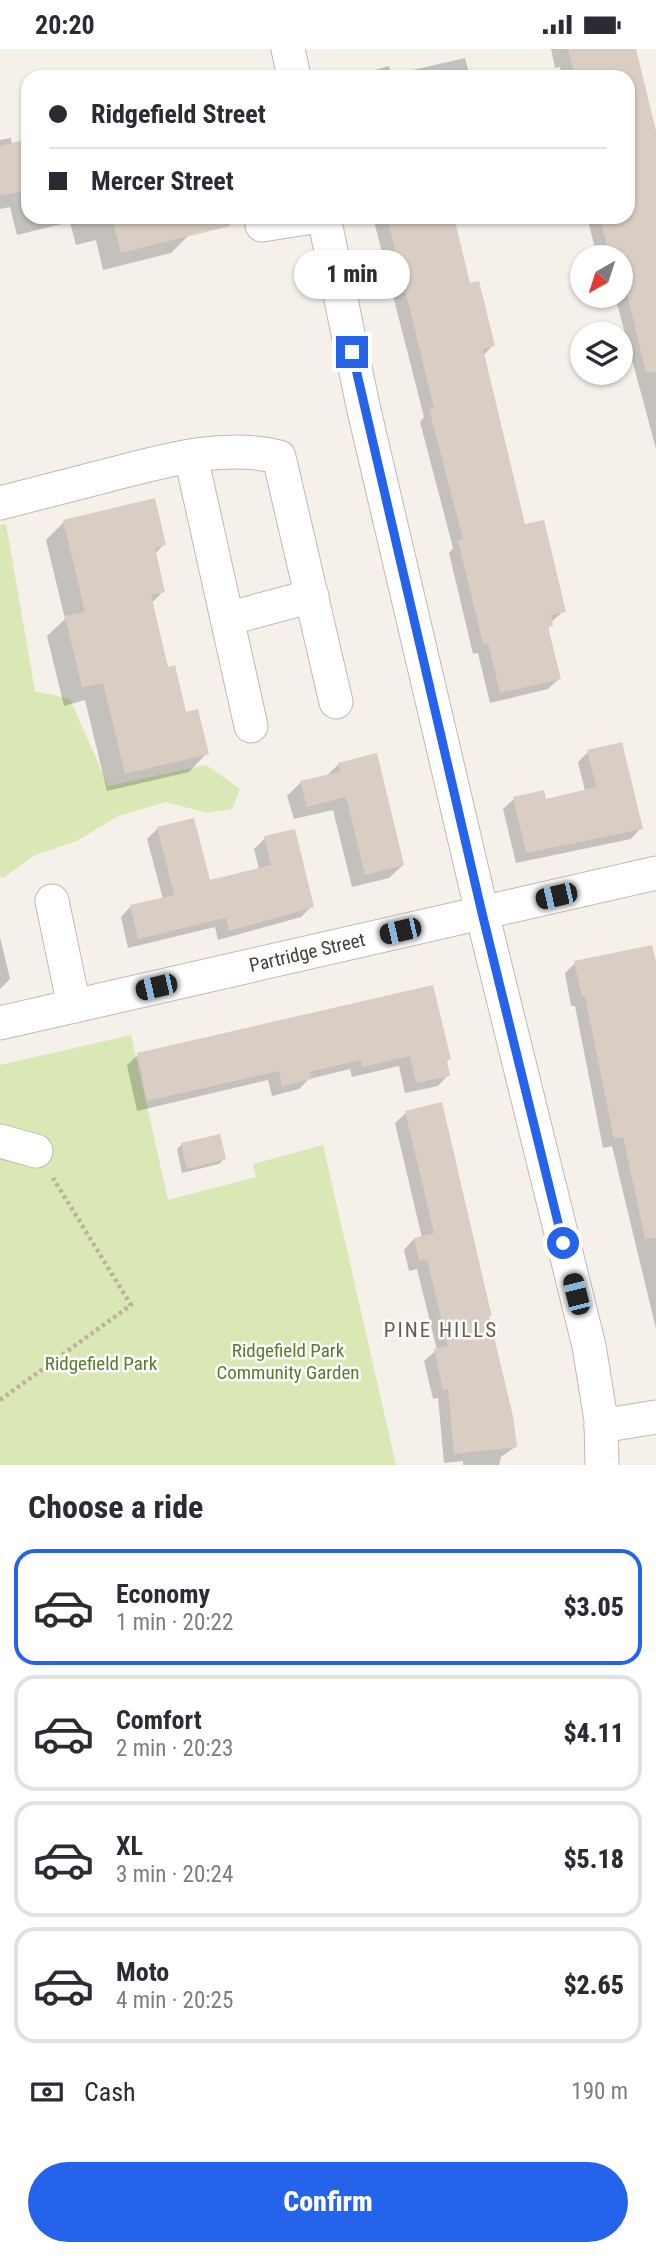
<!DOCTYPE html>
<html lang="en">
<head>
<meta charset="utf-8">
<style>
	body { margin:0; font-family:"Roboto Condensed",sans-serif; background:#f2f2f3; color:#2b2b33; height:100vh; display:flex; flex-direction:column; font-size:26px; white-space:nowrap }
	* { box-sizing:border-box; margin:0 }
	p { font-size:23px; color:#7c7c81 }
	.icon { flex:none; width:38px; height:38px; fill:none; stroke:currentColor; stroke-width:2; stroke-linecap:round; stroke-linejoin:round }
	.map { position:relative; height:1416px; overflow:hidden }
	.drawer { display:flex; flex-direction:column; background:#fff; flex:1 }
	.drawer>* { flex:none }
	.banner { position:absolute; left:21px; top:21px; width:614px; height:154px; border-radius:21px; box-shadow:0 2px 5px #0004; display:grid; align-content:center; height:154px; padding:0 28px; background:#fff }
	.needle { width:46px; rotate:219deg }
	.buttons { position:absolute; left:570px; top:196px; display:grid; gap:14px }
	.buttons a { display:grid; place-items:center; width:63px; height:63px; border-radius:50%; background:#fff; box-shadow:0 2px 5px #0004; font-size:35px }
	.end { position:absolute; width:32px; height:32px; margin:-16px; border:9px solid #2563eb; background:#fff; box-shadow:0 0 0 4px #fff }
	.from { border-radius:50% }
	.bubble { position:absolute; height:49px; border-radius:24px; background:#fff; box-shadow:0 2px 5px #0004; font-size:23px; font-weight:800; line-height:49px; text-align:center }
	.car { position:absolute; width:21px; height:42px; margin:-21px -10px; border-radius:9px; box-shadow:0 0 5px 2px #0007; background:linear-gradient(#222 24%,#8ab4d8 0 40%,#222 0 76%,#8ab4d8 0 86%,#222 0) }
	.banner b { display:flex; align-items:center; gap:24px; height:66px; font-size:26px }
	.banner b+b { border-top:2px solid #e1e1e2 }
	.banner i { width:18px; height:18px; background:#2b2b33 }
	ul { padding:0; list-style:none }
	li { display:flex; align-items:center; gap:21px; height:116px; margin:0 14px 10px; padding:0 14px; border:4px solid #e1e1e2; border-radius:21px }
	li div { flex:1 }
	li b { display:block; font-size:26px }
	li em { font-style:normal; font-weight:800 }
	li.active { border-color:#2563eb }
	li>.icon { width:63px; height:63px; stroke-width:1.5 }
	h2 { padding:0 28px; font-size:32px; line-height:84px }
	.pay { display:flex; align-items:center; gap:18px; height:77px; padding:0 28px; font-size:26px }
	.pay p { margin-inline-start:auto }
	.action { display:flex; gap:14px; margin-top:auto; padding:14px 28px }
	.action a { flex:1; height:80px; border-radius:42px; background:#2563eb; color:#fff; font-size:28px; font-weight:800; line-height:80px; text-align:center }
	.status { display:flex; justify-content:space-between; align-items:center; height:49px; padding:0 35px; background:#fff; direction:ltr }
	.status svg { height:19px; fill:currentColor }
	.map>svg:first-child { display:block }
	.green { fill:#d9e8b4 }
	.shadow { fill:#0003 }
	.building { fill:#dacdc3 }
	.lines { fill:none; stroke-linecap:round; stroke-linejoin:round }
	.minor-casing { stroke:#c4b9b0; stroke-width:35 }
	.path { stroke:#c2b09e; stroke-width:4.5; stroke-dasharray:3.5 3.5; stroke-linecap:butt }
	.minor { stroke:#fff; stroke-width:33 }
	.route { stroke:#2563eb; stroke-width:9 }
	.labels { text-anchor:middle; stroke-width:5; stroke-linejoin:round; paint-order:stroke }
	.street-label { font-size:19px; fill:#494038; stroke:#fff }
	.park-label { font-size:19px; fill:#567c2b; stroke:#fff }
	.neighbourhood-label { font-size:21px; letter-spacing:2px; fill:#6c5c4f; stroke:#fff }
</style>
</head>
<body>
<div class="status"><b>20:20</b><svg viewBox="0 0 49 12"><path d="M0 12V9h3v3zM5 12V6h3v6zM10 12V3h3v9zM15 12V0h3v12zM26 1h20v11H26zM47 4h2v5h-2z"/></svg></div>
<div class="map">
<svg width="656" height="1416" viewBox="0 0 656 1416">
	<rect width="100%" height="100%" fill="#f5f0ea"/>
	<g class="green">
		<path d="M6,475L35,642L70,650L108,737L206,716L240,740L232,760L207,764L166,753L118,767L77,792L35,806L3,829L0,828V476Z"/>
		<path d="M131,986L168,1151L256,1128L253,1115L323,1096L396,1416H0V1016Z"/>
	</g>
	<g class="shadow">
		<path d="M551,0H634L656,87V400L615,247H621V208H593L596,203L587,168H628V28H562L560,18L555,19Z"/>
		<path d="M465,9L470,28H350L389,17L391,26Z"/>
		<path d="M11,89L12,96L28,92V168H184L189,186L171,204L103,221L96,191L76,196L70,173L17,186L10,158L0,160V91Z"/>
		<path d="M373,168H425L469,236L493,296L483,307L524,477L564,562L551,573V576L547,581L559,630L548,640L490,654L478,604L473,605L449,504L453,499L420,373L424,368Z"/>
		<path d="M64,473L164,495L155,505L163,542L151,555L167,620L185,665L207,704L189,723L107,742L85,651L64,657L47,587L65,570L46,491Z"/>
		<path d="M588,703L641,779L631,790L516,814L503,760L514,750L544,752L585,742L578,713Z"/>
		<path d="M339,715L403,816L389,829L352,838L333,761L294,770L287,747L301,733L326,727Z"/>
		<path d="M158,779L209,833L259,820L254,800L265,789L312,857L301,868L218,891L215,878L128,899L121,868L131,857L163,850L147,790Z"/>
		<path d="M0,888L10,930L0,940Z"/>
		<path d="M575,914L656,922V1280L612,1097L603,1099L575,957H571L565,924Z"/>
		<path d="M432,938L449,1010L446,1013L448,1026L438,1037L405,1044L399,1017L352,1028L350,1020L309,1030L299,1040L272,1047L268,1031L137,1062L127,1016L138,1006Z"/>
		<path d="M406,1064L515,1398L501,1408L499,1416H463V1412L444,1414L438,1349L433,1350L424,1312L437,1301L417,1220L409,1222L404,1201L414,1190L422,1189L395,1074Z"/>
		<path d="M182,1095L224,1110L219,1115L182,1124L177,1100Z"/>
	</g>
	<g class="building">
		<path d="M568,0H636L656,82V323L646,324L621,219V208H610L600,168H628V28H575Z"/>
		<path d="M28,90V141L0,147V97Z"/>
		<path d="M112,168H229L230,177L121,204Z"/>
		<path d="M387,168H454L470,234L479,232L495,297L483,300L525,475L544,471L566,563L551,566L553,577L548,578L561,630L500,644L488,594L483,595L458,492L463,490L429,360L434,359Z"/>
		<path d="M155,449L166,496L155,499L165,543L151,546L168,618L175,616L186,663L198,660L209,705L125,725L103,634L82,639L65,567L85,563L63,471Z"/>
		<path d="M622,693L643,780L526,804L513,748L544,741L546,750L596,738L587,701Z"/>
		<path d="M377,704L404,816L365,826L346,748L307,758L300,732L340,723L338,714Z"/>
		<path d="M194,769L210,831L271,816L264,787L295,780L314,858L229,882L226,869L138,890L130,856L174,846L157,778Z"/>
		<path d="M652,896L656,913V1189L645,1190L623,1088L614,1090L585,947L582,948L574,912Z"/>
		<path d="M433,936L451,1010L447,1011L450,1027L416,1034L410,1007L362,1018L361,1011L310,1023L312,1030L282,1037L279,1022L147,1052L137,1004Z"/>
		<path d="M442,1053L491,1264L492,1267H489L513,1367L517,1398L454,1405L448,1340L443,1341L434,1300L448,1297L427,1211L419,1212L414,1189L434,1184L405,1062Z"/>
		<path d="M220,1085L226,1110L187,1120L181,1094Z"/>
	</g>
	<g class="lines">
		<g class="minor-casing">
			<g id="minor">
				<path d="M288,0L294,28"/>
				<path d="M324,168L363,357L482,864L589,1297L601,1371L602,1416"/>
				<path d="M262,176L313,168"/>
				<path d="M191,408L251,677"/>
				<path d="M0,454C36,445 73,435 109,426C163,412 223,394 279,408L336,653"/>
				<path d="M227,570L312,547"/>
				<path d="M52,852L74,957"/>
				<path d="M0,974L656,824"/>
				<path d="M0,1092L36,1102"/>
				<path d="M601,1377L656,1368"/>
			</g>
		</g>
		<path class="path" d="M0,1351L131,1256L53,1129"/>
		<use href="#minor" class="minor"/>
	</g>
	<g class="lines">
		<path class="route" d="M352,303L482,864L563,1194"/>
	</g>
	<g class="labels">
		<g class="street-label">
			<text transform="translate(307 903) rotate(-13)" y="7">Partridge Street</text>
		</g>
		<g class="park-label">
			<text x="288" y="1308">Ridgefield Park<tspan x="288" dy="22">Community Garden</tspan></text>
			<text x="101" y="1321">Ridgefield Park</text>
		</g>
		<g class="neighbourhood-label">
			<text x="441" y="1288">PINE HILLS</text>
		</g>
	</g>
</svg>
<div class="buttons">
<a><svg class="needle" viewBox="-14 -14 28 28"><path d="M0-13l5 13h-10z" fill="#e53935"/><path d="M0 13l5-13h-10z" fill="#7c7c81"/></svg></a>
<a><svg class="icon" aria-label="layers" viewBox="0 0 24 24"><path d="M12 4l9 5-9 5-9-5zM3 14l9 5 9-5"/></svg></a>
</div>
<i class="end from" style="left:563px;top:1194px"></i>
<i class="end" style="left:352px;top:303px"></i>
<div class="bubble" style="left:294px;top:201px;width:116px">1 min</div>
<i class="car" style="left:556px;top:847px;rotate:257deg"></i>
<i class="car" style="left:400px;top:882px;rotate:257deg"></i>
<i class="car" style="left:156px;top:938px;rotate:257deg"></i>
<i class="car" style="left:576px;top:1245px;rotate:346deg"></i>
<div class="banner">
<b><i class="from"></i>Ridgefield Street</b>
<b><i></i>Mercer Street</b>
</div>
</div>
<section class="drawer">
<h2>Choose a ride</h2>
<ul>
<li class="active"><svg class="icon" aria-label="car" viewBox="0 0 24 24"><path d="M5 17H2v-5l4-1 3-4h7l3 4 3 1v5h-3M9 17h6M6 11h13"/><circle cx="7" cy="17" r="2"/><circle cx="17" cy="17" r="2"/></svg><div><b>Economy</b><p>1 min · 20:22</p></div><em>$3.05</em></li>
<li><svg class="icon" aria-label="car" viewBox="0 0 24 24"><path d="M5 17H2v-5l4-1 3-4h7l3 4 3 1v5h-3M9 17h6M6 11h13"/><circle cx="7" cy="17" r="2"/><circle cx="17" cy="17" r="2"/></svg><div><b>Comfort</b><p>2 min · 20:23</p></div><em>$4.11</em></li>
<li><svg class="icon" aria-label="car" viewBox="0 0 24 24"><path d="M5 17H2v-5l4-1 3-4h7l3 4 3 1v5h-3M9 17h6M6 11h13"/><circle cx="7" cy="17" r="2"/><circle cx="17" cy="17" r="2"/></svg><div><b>XL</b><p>3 min · 20:24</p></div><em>$5.18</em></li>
<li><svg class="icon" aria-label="car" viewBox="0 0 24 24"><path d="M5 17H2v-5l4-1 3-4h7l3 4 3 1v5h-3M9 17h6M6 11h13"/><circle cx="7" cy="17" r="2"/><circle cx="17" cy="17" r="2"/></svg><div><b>Moto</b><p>4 min · 20:25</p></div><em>$2.65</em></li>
</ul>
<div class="pay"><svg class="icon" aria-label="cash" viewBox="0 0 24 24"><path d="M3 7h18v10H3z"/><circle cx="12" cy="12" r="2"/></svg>Cash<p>190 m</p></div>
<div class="action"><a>Confirm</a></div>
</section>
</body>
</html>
